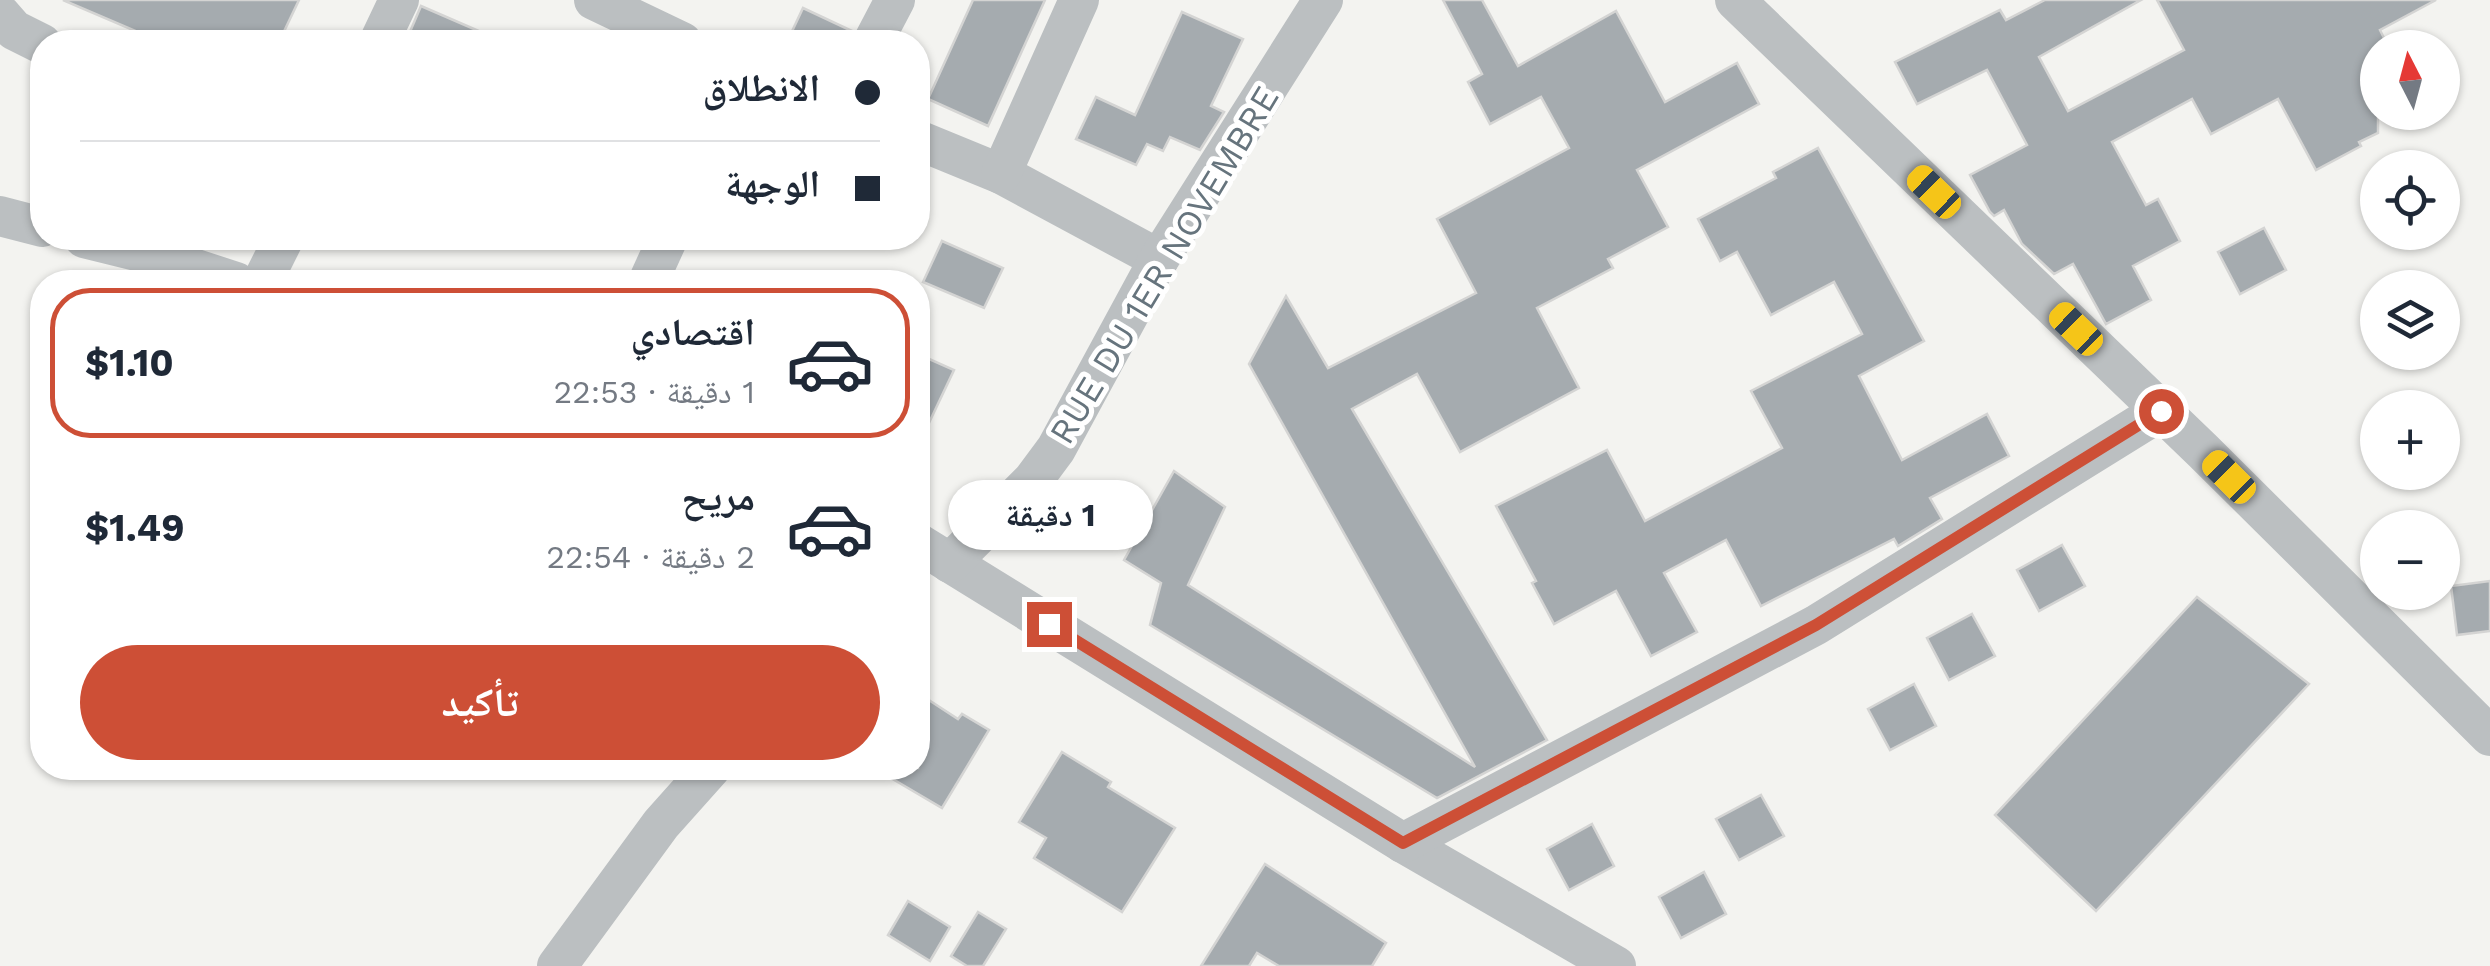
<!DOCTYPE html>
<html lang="ar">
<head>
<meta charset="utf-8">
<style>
	body { margin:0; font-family:"Work Sans","Noto Naskh Arabic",sans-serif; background:#f6f6f7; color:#1f2937; direction:rtl; height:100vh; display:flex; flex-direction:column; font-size:38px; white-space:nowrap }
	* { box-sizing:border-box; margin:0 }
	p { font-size:32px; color:#747a83 }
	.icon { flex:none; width:55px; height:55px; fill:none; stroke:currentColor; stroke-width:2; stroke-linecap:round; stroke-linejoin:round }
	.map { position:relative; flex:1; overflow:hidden; direction:ltr }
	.drawer { position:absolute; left:30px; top:270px; width:900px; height:510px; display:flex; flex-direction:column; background:#fff; border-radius:40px; box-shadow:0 2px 8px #0004; direction:rtl }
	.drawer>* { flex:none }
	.banner { position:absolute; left:30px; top:30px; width:900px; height:220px; border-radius:40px; box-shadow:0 2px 8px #0004; direction:rtl; display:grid; align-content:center; height:220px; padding:0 50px; background:#fff }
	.needle { width:65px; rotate:354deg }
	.buttons { position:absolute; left:2360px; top:30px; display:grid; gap:20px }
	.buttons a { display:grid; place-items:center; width:100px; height:100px; border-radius:50%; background:#fff; box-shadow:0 2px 8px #0004; font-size:50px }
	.end { position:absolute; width:45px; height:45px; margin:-22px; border:12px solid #cd4f36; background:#fff; box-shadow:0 0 0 5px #fff }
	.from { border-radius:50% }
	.bubble { position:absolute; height:70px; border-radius:35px; background:#fff; box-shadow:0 2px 8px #0004; font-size:32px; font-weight:700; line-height:70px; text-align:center; direction:rtl }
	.car { position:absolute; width:30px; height:60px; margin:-30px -15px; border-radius:12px; box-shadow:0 0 8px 2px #0007; background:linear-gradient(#f5c518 24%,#345 0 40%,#f5c518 0 76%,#345 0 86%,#f5c518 0) }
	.banner b { display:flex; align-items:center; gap:35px; height:95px; font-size:38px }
	.banner b+b { border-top:2px solid #e0e1e3 }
	.banner i { width:25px; height:25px; background:#1f2937 }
	ul { padding:18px 0 0; list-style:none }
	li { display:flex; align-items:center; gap:30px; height:150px; margin:0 20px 15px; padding:0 30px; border:5px solid transparent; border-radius:40px }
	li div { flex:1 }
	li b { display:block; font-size:38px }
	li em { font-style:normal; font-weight:700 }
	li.on { border-color:#cd4f36 }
	li>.icon { width:90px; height:90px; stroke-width:1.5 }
	.action { display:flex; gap:20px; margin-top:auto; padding:20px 50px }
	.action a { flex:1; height:115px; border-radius:60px; background:#cd4f36; color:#fff; font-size:40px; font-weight:700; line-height:115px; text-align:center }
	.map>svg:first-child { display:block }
	.building { fill:#a5abaf; stroke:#d4d4d3; stroke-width:2.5 }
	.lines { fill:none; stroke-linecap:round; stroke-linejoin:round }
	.street { stroke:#bbbfc1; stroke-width:40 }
	.route { stroke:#cd4f36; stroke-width:12 }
	.labels { text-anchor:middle; stroke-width:10; stroke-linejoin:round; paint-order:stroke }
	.street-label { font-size:35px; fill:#66747d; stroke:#fff }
</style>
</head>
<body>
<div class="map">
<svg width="2490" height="966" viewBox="0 0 2490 966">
	<rect width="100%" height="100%" fill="#f3f3f0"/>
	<g class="building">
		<path d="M63,0H299L279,42H161Z"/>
		<path d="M973,0H1045L988,126L928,99Z"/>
		<path d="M1443,0H1482L1518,66L1616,11L1665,102L1737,63L1759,104L1637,170L1668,227L1608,259L1613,268L1537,308L1579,388L1460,452L1417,374L1352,409L1547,740L1437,798L1150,625L1161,583L1124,560L1174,471L1225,507L1188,585L1475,767L1249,364L1286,296L1328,368L1476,293L1437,219L1569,148L1541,97L1490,124L1468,82L1482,74Z"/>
		<path d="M2045,0H2141L2039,57L2068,111L2184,50L2157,0H2436L2380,30L2389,48H2378V133L2359,142L2361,146L2316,170L2278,99L2211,134L2192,99L2112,142L2146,205L2158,199L2180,241L2133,266L2151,300L2106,324L2073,264L2054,274L2022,244L2004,210L1994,216L1990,212L1970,175L2027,145L1987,70L1917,104L1895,62L2000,10L2006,20Z"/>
		<path d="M421,6L504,42H430L409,34Z"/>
		<path d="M803,8L852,31L849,42H787Z"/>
		<path d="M1182,12L1243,39L1211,106L1224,112L1200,150L1170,137L1163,151L1147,144L1136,165L1076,139L1096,97L1135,115Z"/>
		<path d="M1818,148L1924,341L1859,376L1902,460L1987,414L2009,456L1930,498L1942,519L1898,546L1894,539L1761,606L1726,540L1664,573L1697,632L1651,656L1616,591L1554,624L1532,583L1536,581L1496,506L1607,450L1645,521L1782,448L1751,391L1862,334L1834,282L1771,315L1737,252L1720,261L1698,219L1776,178L1773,172Z"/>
		<path d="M2264,228L2286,270L2240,294L2218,252Z"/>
		<path d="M942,241L1003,268L984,308L923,282Z"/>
		<path d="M918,354L954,370L918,446Z"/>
		<path d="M2062,545L2085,586L2039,611L2017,570Z"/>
		<path d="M2490,581V631L2457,635L2451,586Z"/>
		<path d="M2197,597L2309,684L2096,911L1995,815Z"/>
		<path d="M1972,614L1995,656L1949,680L1927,638Z"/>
		<path d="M1914,684L1936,726L1890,750L1868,709Z"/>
		<path d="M918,693L958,719L962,714L989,730L942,808L874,768H918Z"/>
		<path d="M1062,752L1111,782L1108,787L1175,828L1122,912L1034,858L1046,838L1019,822Z"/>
		<path d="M1761,795L1784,836L1739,860L1716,819Z"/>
		<path d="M1592,824L1614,866L1569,890L1547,849Z"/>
		<path d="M1265,864L1386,943L1372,966H1279L1257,953L1249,966H1201Z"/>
		<path d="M1704,872L1726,914L1681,938L1659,897Z"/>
		<path d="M908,901L950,927L930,961L888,935Z"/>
		<path d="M978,912L1006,929L983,966H967L951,956Z"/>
	</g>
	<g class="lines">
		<g class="street">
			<path d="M594,0L682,42"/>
			<path d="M1735,0L2203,451L2490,736"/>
			<path d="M0,14L14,30L42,44"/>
			<path d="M379,42L399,0"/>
			<path d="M873,42L895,0"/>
			<path d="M918,140L1001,174L1159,259"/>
			<path d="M1001,174L1079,0"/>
			<path d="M0,216L42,227"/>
			<path d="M84,238L153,255L236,282"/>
			<path d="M262,282L284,238"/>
			<path d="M648,282L668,238"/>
			<path d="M918,543L1403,843L1616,966"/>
			<path d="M950,563L1033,480L1056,449L1159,259L1323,0"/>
			<path d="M1403,843L1816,625L2161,411"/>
			<path d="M557,966L661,824L711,768"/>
		</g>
	</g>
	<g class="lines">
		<path class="route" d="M1049,624L1403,843L1816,625L2161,411"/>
	</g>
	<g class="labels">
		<g class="street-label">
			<text transform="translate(1164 265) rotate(-59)" y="12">RUE DU 1ER NOVEMBRE</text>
		</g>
	</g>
</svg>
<div class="buttons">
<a><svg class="needle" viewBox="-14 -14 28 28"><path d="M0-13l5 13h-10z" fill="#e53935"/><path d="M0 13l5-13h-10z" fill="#747a83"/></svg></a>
<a><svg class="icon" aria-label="locate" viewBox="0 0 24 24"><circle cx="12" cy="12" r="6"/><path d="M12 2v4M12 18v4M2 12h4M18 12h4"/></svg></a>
<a><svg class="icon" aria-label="layers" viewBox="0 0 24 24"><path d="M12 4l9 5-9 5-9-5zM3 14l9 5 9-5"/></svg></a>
<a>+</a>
<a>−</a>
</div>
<i class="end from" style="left:2161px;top:411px"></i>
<i class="end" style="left:1049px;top:624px"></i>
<div class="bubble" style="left:948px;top:480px;width:205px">1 دقيقة</div>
<i class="car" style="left:1934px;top:192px;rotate:314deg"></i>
<i class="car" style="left:2076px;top:329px;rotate:314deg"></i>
<i class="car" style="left:2229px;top:477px;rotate:315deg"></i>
<div class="banner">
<b><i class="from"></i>الانطلاق</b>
<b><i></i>الوجهة</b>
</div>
<section class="drawer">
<ul>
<li class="on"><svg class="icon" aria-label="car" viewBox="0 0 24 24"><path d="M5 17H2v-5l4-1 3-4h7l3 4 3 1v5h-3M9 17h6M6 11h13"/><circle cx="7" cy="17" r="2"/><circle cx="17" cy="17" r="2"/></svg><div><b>اقتصادي</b><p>1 دقيقة · 22:53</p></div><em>$1.10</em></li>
<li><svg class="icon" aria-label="car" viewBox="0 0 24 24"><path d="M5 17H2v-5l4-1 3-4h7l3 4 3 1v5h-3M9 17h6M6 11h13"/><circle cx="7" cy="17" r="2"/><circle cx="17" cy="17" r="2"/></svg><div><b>مريح</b><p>2 دقيقة · 22:54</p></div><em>$1.49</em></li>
</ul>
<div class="action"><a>تأكيد</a></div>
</section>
</div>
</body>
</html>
